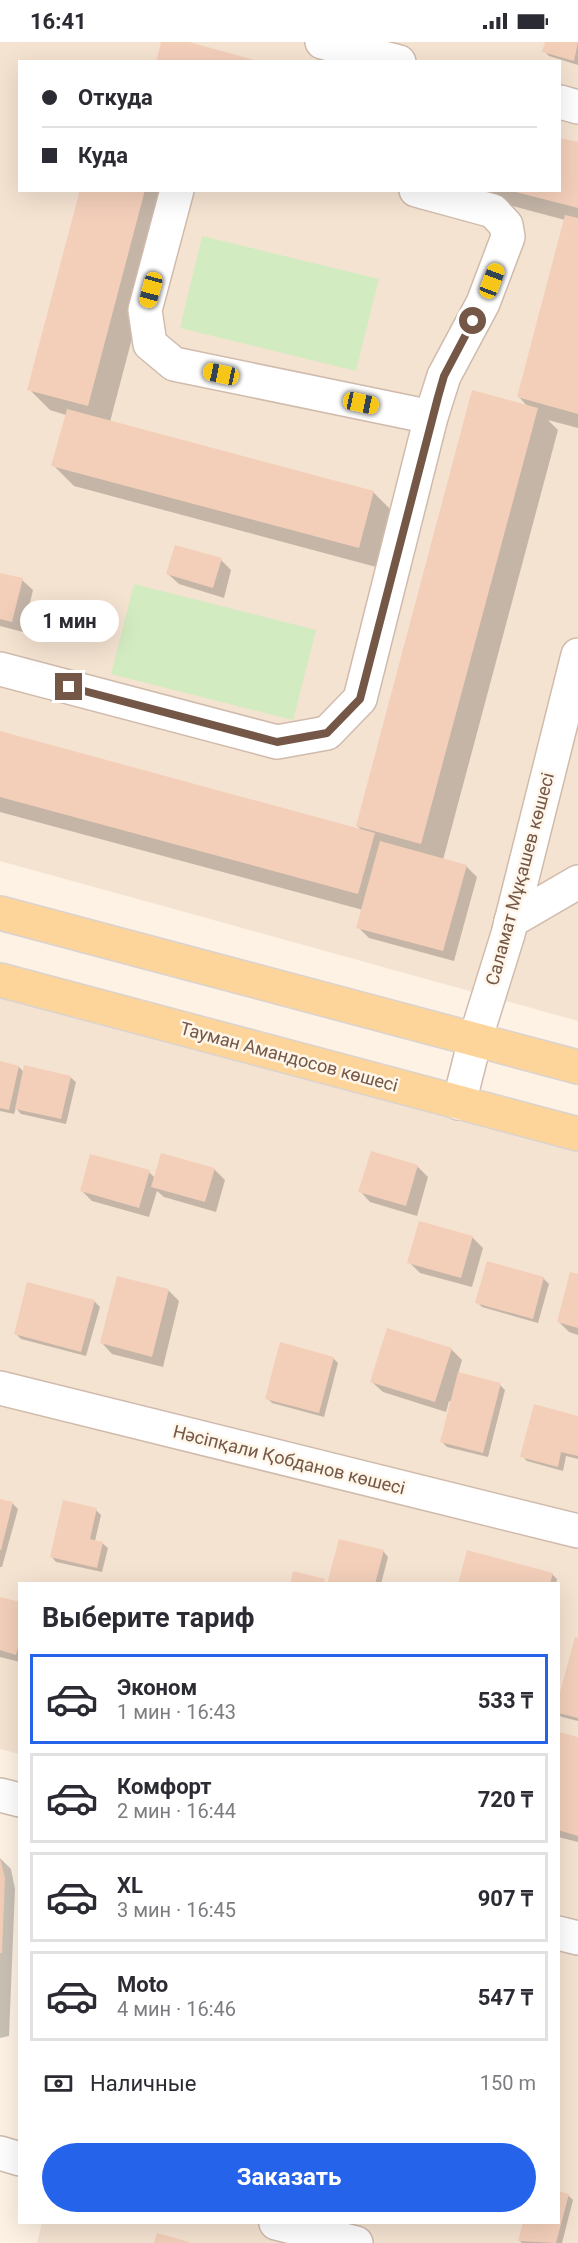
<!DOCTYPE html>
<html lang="ru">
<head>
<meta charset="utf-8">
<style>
	body { margin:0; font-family:Roboto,sans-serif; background:#f7f7f7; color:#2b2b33; height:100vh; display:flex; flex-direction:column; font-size:22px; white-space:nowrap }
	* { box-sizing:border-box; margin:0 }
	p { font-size:20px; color:#7c7c81 }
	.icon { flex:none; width:33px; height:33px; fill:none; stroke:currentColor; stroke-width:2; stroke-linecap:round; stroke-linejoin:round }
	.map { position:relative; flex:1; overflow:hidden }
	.side { position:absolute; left:18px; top:1540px; width:542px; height:642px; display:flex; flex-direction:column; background:#fff; border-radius:0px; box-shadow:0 6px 24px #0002 }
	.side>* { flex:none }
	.top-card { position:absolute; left:18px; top:18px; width:543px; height:132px; border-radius:0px; box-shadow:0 6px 24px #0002; display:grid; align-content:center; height:132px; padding:0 24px; background:#fff }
	.end { position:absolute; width:27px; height:27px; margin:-14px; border:8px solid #755748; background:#fff; box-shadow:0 0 0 3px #fff }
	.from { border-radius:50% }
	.bubble { position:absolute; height:42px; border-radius:21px; background:#fff; box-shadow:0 6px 24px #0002; font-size:20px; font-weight:700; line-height:42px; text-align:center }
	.car { position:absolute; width:18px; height:36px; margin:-18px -9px; border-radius:8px; box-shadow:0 0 4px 2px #0007; background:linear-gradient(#f5c518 24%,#345 0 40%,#f5c518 0 76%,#345 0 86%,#f5c518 0) }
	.top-card b { display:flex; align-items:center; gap:21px; height:57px; font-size:22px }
	.top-card b+b { border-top:2px solid #e1e1e2 }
	.top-card i { width:15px; height:15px; background:#2b2b33 }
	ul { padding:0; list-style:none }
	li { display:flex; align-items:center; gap:18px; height:90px; margin:0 12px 9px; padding:0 12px; border:3px solid #e1e1e2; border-radius:0px }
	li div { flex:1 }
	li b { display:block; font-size:22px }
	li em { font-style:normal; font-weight:700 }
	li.on { border-color:#2563eb }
	li>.icon { width:54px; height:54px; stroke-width:1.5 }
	h2 { padding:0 24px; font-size:27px; line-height:72px }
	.pay { display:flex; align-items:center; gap:15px; height:66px; padding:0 24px; font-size:22px }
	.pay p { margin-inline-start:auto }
	.cta { display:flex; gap:12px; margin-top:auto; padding:12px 24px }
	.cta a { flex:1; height:69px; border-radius:36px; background:#2563eb; color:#fff; font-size:24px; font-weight:700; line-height:69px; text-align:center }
	.status { display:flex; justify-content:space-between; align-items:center; height:42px; padding:0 30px; background:#fff; direction:ltr }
	.status svg { height:16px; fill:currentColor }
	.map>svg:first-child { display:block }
	.residential { fill:#f5e3d1; fill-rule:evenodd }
	.green { fill:#d3ebc1 }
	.shadow { fill:#0003 }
	.building { fill:#f3cfba }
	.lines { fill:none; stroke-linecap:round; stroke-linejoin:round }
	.minor-casing { stroke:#d0bbac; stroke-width:36 }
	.major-casing { stroke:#dbd3cf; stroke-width:36 }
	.minor { stroke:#fff; stroke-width:33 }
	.major { stroke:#fdd59a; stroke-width:33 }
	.route { stroke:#755748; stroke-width:8 }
	.labels { text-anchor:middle; stroke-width:5; stroke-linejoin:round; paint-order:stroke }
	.street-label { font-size:18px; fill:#755748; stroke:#fff6ea }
</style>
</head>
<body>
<div class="status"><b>16:41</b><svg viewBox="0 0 49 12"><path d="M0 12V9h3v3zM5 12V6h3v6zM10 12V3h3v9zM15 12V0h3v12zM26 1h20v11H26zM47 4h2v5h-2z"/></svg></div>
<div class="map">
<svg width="578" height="2201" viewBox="0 0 578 2201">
	<rect width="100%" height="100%" fill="#fdf2e3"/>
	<g class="residential">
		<path d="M0,0H578V979L0,819ZM20,20H560V148H20Z"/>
		<path d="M0,949L578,1110V2201H37L42,2181H558V1542H20L19,1712L0,1707Z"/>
	</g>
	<g class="green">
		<path d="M202,194L379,237L356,329L180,286Z"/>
		<path d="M134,542L316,588L293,678L111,632Z"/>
	</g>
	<g class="shadow">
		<path d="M546,0H578V23L549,14L544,9Z"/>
		<path d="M560,97L578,102V386L548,378L558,388L443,818L466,824L477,835L454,919L369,896L358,885L363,868L0,770V691L363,789L357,784L528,365L519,355L565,178L452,148H560Z"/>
		<path d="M81,148H171L110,380L373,450L394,471L380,526L74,444L53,423L66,373L50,368L29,347Z"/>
		<path d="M221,518L231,528L224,556L179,542L168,532Z"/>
		<path d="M0,532L22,538L33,548L23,590L0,584Z"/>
		<path d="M0,1021L19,1025L24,1030L70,1035L76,1040L66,1082L21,1072L16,1066L14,1072L0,1069Z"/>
		<path d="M417,1124L428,1135L417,1174L370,1160L360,1149Z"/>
		<path d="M214,1127L225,1138L216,1170L164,1155L157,1149L149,1175L92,1159L81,1148L149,1130L155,1136Z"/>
		<path d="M472,1195L483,1206L472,1245L420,1231L409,1220Z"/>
		<path d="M578,1233V1293L569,1290L559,1280Z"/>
		<path d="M118,1236L169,1249L179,1259L163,1325L112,1312L102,1301Z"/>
		<path d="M543,1236L549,1242L538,1281L482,1265L477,1260Z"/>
		<path d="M94,1259L100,1265L86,1314L21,1297L16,1292Z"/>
		<path d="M451,1307L462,1318L458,1332L500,1343L505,1348L488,1415L447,1405L441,1399L452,1360L449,1359L446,1370L383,1350L372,1340Z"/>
		<path d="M333,1316L338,1321L324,1375L272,1361L267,1356Z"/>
		<path d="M578,1375V1417L566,1414L563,1429L527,1419L522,1414Z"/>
		<path d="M0,1458L13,1462L18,1467L2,1525H0Z"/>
		<path d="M96,1468L101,1473L95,1499L102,1501L108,1506L102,1530L56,1520L51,1514Z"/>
		<path d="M383,1509L388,1515L381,1542H328Z"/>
		<path d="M552,1532L557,1537L556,1542H460Z"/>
		<path d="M0,1556L20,1562V1620L0,1615Z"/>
		<path d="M578,1598V1679L562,1675L558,1672V1664Z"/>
		<path d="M558,1691L578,1697V1800L558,1795Z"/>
		<path d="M0,1816L11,1827L15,1847L9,1994L0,1996Z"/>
		<path d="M558,2150L568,2153L573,2158L562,2201H522L520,2199L524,2181H558Z"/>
	</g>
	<g class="building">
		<path d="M161,0H189L261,20H156Z"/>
		<path d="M545,0H578L574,19L542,10Z"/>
		<path d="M560,96L578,100V166L512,149L560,148Z"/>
		<path d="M80,148H145L88,364L27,348Z"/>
		<path d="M565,173L578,176V372L517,355Z"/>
		<path d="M472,348L538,366L421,802L356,784Z"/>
		<path d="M67,367L374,449L359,506L51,424Z"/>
		<path d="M175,503L222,516L213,546L166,532Z"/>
		<path d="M0,531L23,536L12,580L0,577Z"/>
		<path d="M0,689L375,791L358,852L0,755Z"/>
		<path d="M380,799L467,823L443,909L356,886Z"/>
		<path d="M0,1019L19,1024L9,1068L0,1066Z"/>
		<path d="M24,1023L71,1034L61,1077L15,1067Z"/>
		<path d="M371,1109L418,1123L406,1164L358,1150Z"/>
		<path d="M161,1111L215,1126L205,1160L151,1145Z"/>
		<path d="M90,1112L150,1128L139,1166L80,1149Z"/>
		<path d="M419,1179L473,1194L461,1236L407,1221Z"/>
		<path d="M487,1219L544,1235L533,1277L475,1261Z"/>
		<path d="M570,1230L578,1232V1286L557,1280Z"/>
		<path d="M117,1234L169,1247L152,1315L100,1301Z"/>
		<path d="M27,1240L95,1258L81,1310L14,1292Z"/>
		<path d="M387,1286L452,1306L435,1360L370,1340Z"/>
		<path d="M280,1300L334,1315L319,1371L265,1357Z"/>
		<path d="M458,1330L501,1341L483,1411L440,1400Z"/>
		<path d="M534,1362L578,1374V1414L561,1410L558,1425L520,1415Z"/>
		<path d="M0,1457L13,1460L1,1508H0Z"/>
		<path d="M63,1458L97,1466L90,1497L103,1500L97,1526L50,1515Z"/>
		<path d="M339,1497L384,1508L375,1542H327Z"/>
		<path d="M467,1508L553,1531L550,1542H458Z"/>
		<path d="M293,1529L325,1537L324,1542H290Z"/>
		<path d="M0,1555L20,1560V1599L16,1613L0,1608Z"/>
		<path d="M575,1595L578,1596V1676L558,1671V1658Z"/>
		<path d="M558,1690L578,1695V1794L558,1788Z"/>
		<path d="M0,1816L5,1836L2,1911H0Z"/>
		<path d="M558,2149L569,2152L556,2201L518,2199L523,2181H558Z"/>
		<path d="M157,2191L189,2200V2201H154Z"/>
	</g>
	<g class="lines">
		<g class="minor-casing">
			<g id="minor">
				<path d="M322,0L399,20"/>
				<path d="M560,60L578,65"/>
				<path d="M177,148L145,268L150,302L174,322L431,375"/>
				<path d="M0,627L277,700L327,691L360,657L431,375L444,334L483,261L508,195L506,183L493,169L416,148"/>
				<path d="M511,879L578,840"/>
				<path d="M459,1061L475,998L508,892L578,613"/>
				<path d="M0,1346L578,1489"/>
				<path d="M0,1753L20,1758"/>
				<path d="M558,1891L578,1896"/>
				<path d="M0,2111L20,2117"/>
				<path d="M276,2181L356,2201"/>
			</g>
		</g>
		<g class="major-casing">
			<g id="major">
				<path d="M0,871L578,1025"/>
				<path d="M0,938L578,1092"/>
			</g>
		</g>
		<use href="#minor" class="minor"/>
		<use href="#major" class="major"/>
	</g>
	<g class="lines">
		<path class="route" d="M69,645L277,700L327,691L360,657L438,355L444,334L473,279"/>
	</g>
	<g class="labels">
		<g class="street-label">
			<text transform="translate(520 837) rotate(-75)" y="6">Саламат Мұқашев көшесі</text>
			<text transform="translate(289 1015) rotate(15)" y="6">Тауман Амандосов көшесі</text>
			<text transform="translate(289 1418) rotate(14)" y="6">Нәсіпқали Қобданов көшесі</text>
		</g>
	</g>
</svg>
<i class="end from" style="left:473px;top:279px"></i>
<i class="end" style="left:69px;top:645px"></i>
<div class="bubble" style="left:20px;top:558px;width:99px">1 мин</div>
<i class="car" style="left:492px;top:239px;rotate:21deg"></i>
<i class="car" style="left:151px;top:248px;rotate:195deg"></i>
<i class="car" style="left:221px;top:332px;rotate:282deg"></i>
<i class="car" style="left:361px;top:361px;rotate:102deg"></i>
<div class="top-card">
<b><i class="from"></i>Откуда</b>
<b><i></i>Куда</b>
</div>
<section class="side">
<h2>Выберите тариф</h2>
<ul>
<li class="on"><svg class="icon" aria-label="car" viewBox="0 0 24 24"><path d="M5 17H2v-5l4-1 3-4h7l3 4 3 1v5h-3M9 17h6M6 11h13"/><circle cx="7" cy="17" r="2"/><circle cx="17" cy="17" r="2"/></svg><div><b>Эконом</b><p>1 мин · 16:43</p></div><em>533 ₸</em></li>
<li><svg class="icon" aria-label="car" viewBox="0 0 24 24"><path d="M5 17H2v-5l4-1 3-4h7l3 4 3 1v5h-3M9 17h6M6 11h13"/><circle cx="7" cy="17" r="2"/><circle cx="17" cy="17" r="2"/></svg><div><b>Комфорт</b><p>2 мин · 16:44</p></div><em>720 ₸</em></li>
<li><svg class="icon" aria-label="car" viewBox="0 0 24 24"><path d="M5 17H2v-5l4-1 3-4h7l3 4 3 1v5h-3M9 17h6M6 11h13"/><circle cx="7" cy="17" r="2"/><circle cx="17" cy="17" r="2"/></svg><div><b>XL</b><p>3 мин · 16:45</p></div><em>907 ₸</em></li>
<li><svg class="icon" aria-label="car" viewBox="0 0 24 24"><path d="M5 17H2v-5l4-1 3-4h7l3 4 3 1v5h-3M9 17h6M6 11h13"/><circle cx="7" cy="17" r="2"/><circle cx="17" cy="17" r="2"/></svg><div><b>Moto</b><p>4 мин · 16:46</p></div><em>547 ₸</em></li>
</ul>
<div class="pay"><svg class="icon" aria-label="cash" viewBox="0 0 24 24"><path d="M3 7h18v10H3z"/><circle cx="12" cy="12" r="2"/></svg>Наличные<p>150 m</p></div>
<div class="cta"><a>Заказать</a></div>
</section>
</div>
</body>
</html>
